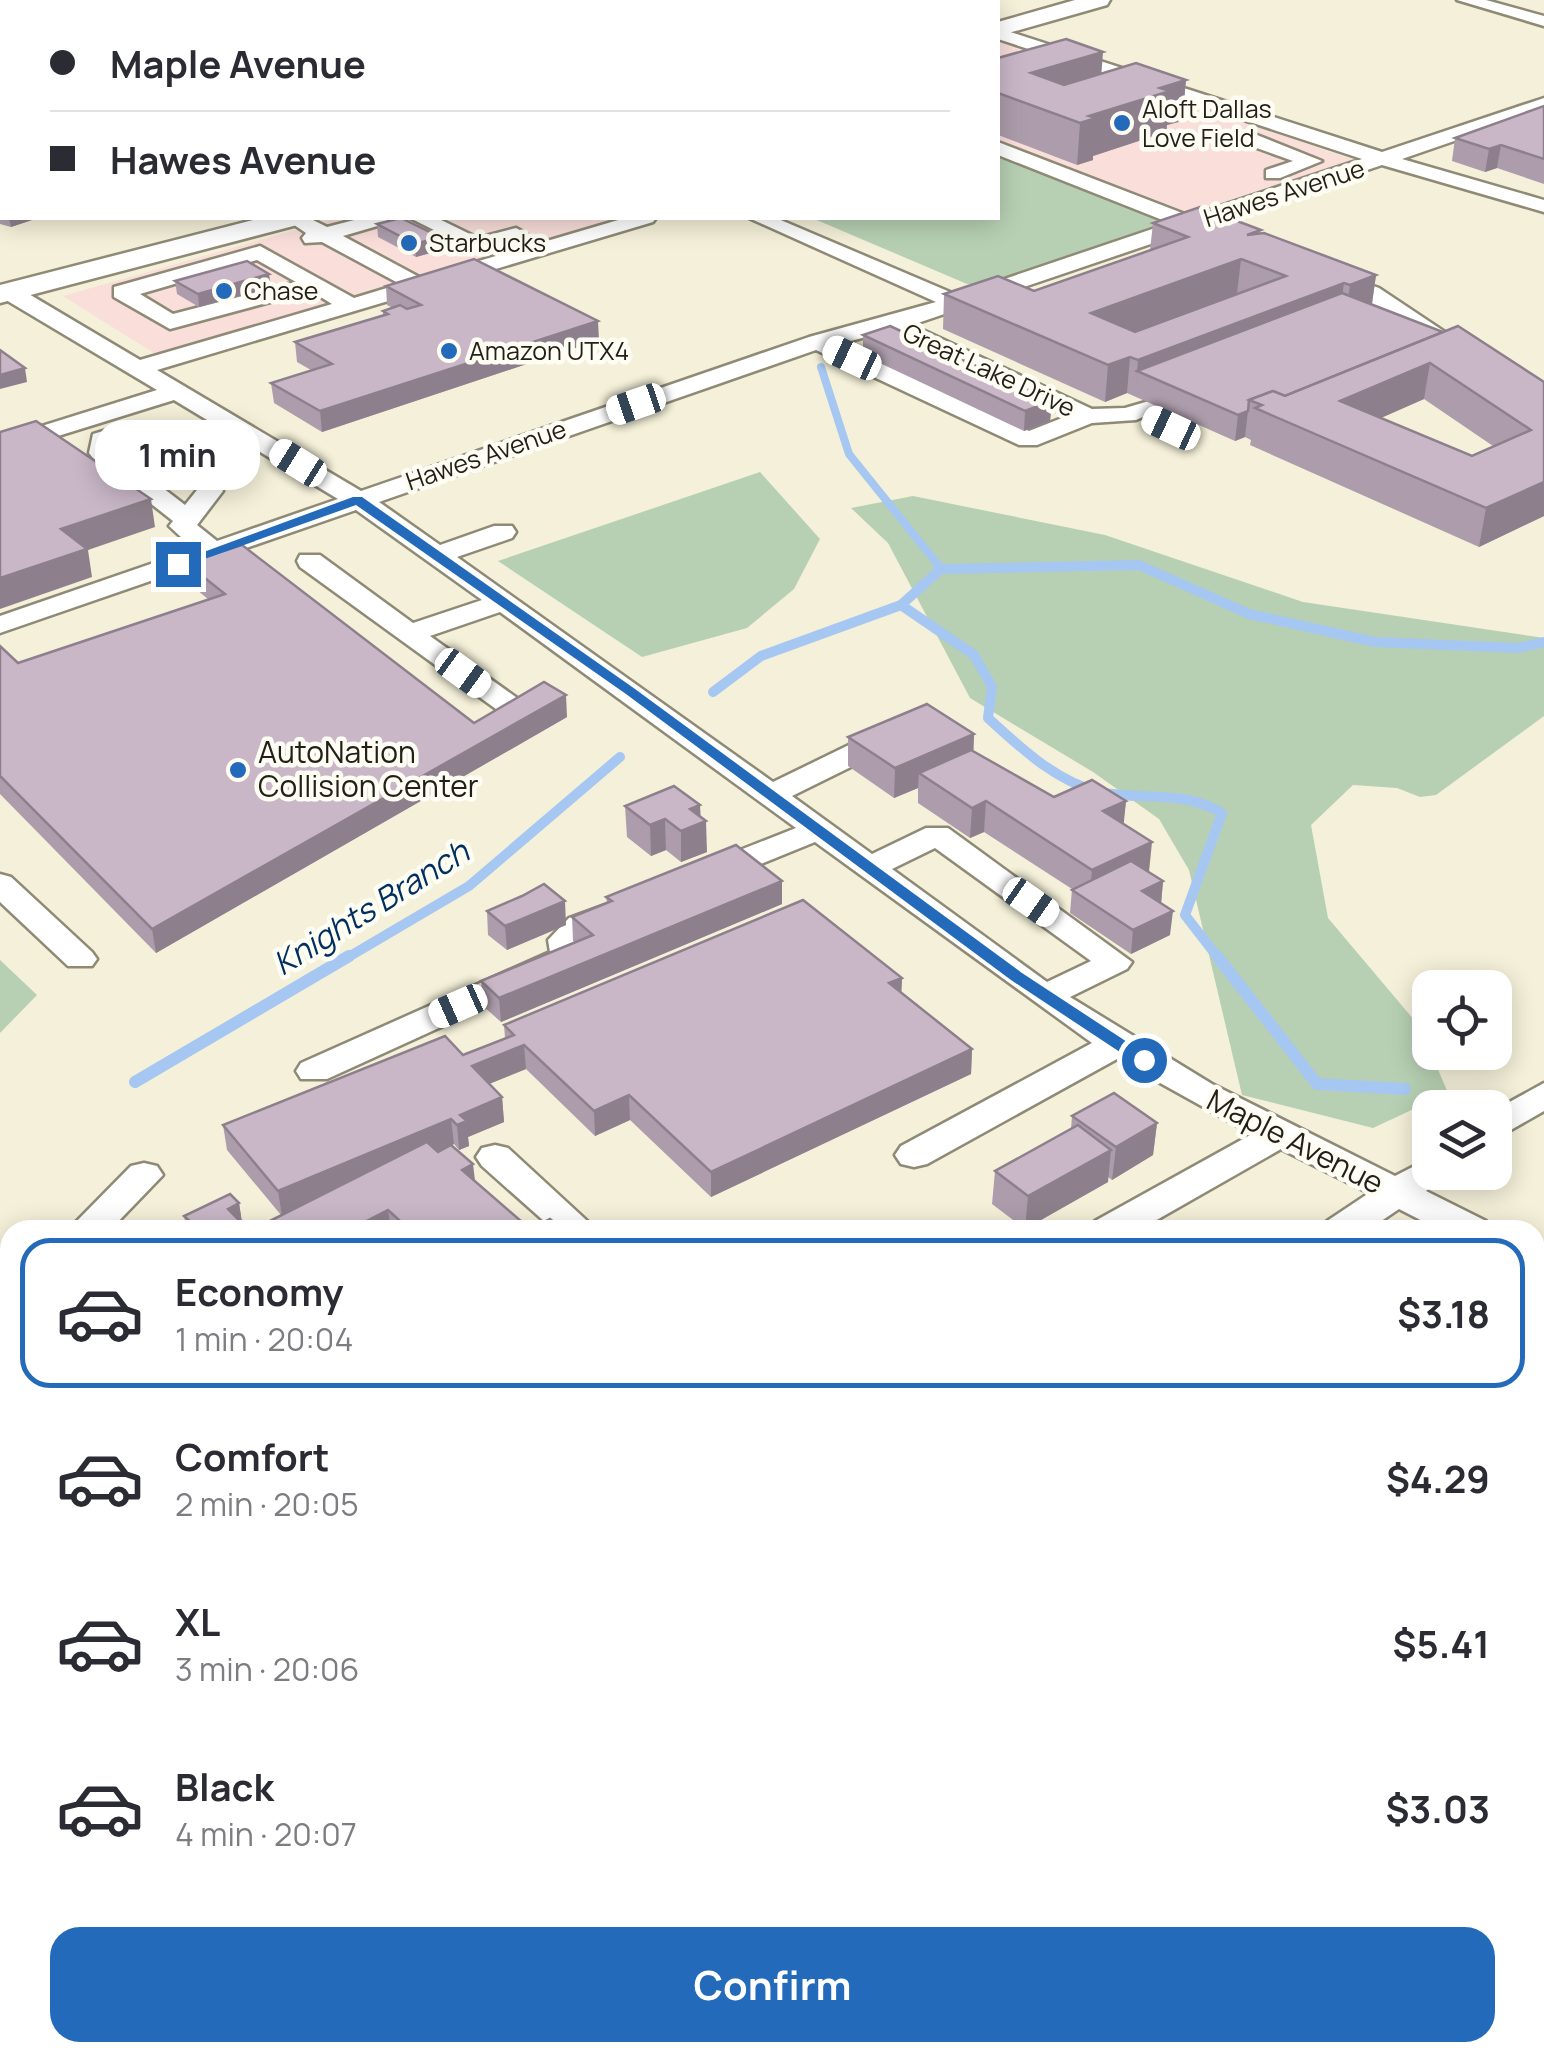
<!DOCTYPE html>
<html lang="en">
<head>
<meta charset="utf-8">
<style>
	body { margin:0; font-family:Manrope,sans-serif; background:#f2f2f3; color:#2b2b33; height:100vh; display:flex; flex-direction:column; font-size:38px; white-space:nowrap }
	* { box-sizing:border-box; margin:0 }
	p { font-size:32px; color:#7c7c81 }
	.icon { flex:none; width:55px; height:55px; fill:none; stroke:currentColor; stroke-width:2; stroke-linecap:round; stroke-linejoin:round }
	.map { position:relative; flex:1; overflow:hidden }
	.side { position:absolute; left:0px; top:1220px; width:1545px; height:842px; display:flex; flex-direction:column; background:#fff; border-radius:30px 30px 0 0; box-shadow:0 5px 25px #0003 }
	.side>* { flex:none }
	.guide { position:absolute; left:0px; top:0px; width:1000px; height:220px; box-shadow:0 5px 25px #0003; display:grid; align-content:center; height:220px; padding:0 50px; background:#fff }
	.buttons { position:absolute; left:1412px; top:970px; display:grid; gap:20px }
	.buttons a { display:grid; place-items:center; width:100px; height:100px; border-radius:20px; background:#fff; box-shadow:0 5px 25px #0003; font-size:50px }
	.end { position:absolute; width:45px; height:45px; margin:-22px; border:12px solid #246abb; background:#fff; box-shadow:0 0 0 5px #fff }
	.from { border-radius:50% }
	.bubble { position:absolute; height:70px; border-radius:30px; background:#fff; box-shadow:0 5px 25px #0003; font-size:32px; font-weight:700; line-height:70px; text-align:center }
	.car { position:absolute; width:30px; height:60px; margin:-30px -15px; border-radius:12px; box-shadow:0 0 8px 2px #0007; background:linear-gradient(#fff 24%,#345 0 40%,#fff 0 76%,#345 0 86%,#fff 0) }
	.guide b { display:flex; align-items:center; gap:35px; height:95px; font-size:38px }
	.guide b+b { border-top:2px solid #e1e1e2 }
	.guide i { width:25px; height:25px; background:#2b2b33 }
	ul { padding:18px 0 0; list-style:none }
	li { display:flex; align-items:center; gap:30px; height:150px; margin:0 20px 15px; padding:0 30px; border:5px solid transparent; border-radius:30px }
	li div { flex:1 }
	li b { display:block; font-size:38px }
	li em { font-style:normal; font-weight:700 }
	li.selected { border-color:#246abb }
	li>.icon { width:90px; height:90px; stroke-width:1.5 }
	.cta { display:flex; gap:20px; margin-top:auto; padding:20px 50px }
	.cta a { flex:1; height:115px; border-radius:30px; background:#246abb; color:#fff; font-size:40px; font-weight:700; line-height:115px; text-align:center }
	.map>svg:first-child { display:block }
	.commercial { fill:#f9deda }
	.green { fill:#b7d0b3 }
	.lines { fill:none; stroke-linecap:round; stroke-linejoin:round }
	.stream-far3 { stroke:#a6c7f1; stroke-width:6 }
	.stream-far2 { stroke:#a6c7f1; stroke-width:8 }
	.stream-far1 { stroke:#a6c7f1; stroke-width:10 }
	.stream { stroke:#a6c7f1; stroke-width:12 }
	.minor-casing { stroke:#8e8a76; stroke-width:5 }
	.major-casing { stroke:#8e8a76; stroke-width:5 }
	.minor { fill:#fff; fill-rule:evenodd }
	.major { fill:#fff; fill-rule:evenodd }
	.wall { fill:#ad9dac; fill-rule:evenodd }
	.shaded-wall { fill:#8d808c }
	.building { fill:#c9b7c8; stroke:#8d808c; stroke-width:2.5; fill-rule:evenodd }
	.route { fill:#246abb }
	.poi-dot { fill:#246abb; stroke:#fefdf4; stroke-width:4 }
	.labels { text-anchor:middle; stroke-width:9; stroke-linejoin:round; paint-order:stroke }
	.far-poi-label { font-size:25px; fill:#211f17; stroke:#fefdf4; text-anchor:start }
	.far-street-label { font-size:25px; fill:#211f17; stroke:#fefdf4 }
	.poi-label { font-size:30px; fill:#211f17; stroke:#fefdf4; text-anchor:start }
	.street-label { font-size:30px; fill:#211f17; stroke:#fefdf4 }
	.water-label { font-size:32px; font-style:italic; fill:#002e5f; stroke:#fefdf4 }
</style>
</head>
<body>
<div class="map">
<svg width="1544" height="2062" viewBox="0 0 1544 2062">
	<rect width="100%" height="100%" fill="#f4f0d9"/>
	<g class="commercial">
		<path d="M998,41L1022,46L1357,161L1198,216L1186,215L998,142Z"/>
		<path d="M338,218H630L160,357L63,296Z"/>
	</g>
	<g class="green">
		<path d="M998,155L1162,219L1160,227L990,285L967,284L812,218H998Z"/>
		<path d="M760,472L820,539L794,589L747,628L642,657L498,561Z"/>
		<path d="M913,496L1105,535L1303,602L1544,638V716L1436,795L1420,797L1397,788L1353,785L1311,825L1328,918L1420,1027L1448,1093L1373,1128L1242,1095L1189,870L1159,819L1093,772L970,698L888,543L851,508Z"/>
		<path d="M0,960L37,995L0,1033Z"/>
	</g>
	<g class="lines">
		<path class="stream-far3" d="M377,0L383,2"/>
		<g class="stream-far2">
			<path d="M821,367L849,454L939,566"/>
			<path d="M1082,566H1142"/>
		</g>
		<g class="stream-far1">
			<path d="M941,569L1139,565L1249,614L1375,642L1518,648L1544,642"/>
			<path d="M901,605L974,655L992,687L988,718C1020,747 1055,781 1099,792C1142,801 1182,789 1222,813L1185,915L1219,959"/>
			<path d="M713,692L761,656L901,605L941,569L937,564"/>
			<path d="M345,959L469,886L620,757"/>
		</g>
		<g class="stream">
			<path d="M1217,956L1317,1084L1405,1089"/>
			<path d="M135,1082L349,956"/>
		</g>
		<g class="minor-casing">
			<g id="minor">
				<path d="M889,0H912L914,2H891Z"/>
				<path d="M1457,0H1486L1544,16V26Z"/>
				<rect x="0" y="16" width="2" height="11"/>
				<path d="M998,28L1382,152L1544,98V110L1402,159L1544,200V212L1382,165L1206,225L1203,230L1189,231L912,325L1092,409L1125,408L1156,399L1168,406L1136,420L1092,423L1037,445H1019L816,350L379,502L440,545L494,526H512L516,532L512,538L457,557L773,782L851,744H873L877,750L873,756L792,796L872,854L926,828H948L1132,962L1127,969L1070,997L1212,1084L1395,1176L1430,1158V1172H1447L1426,1191L1486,1221L1491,1230H1440L1399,1209L1368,1230H1322L1327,1221L1369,1193L1281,1149L1139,1230H1090L1095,1221L1252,1134L1117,1059L927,1164L914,1167L901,1164L895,1155L901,1146L1092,1043L815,842L719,881H697L692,874L697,867L796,828L500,612L430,636L527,705L532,711L527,717H507L300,567L297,561L300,555H320L413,623L482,600L356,510L0,633V616L194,549L169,526L173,521L93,458L89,453L93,434C149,415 200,435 223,491L197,525L217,541L338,499L174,400L0,454V439L157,390L1,297V287H17L140,360L332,304L311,291L170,329L114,297V287L260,246L354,298L400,284L322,242L305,243L302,238L306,233L284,218H309L327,227L362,218H394L391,222L343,236L421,278L625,218H656L653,222L157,370L361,491L809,337L936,302L749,218H776L957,295L1170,223L998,155V142L1190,216L1362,159L998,39ZM257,260L296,282L173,314L140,294ZM889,331L1067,416L1029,431L839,344ZM135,440C166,444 186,462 197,490L185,505L115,451L114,443ZM935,848L1091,961L1047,982L892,869Z"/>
				<path d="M1243,135H1257L1322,161L1280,178H1266V170L1293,161L1243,143Z"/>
				<path d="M0,140L2,141V153L0,152Z"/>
				<path d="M410,218H437L478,238L516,228L527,234L476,251Z"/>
				<path d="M1329,270L1379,288L1466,346L1462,351H1446L1363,298L1321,282L1318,277Z"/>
				<path d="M0,874L11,877L92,952L97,959L92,966H68L0,902Z"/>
				<path d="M613,902L625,905L629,912L582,942L584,957L579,964L327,1079H301L296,1071L301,1063L550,952L548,940L569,918Z"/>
				<path d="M1544,1083V1111L1495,1139V1110Z"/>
				<path d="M495,1145L508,1148L597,1230H554L482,1166L476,1157L482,1148Z"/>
				<path d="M144,1163L157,1166L163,1175L110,1230H68L131,1166Z"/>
				<path d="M1535,1247L1544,1249V1277L1535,1275Z"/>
				<path d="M10,1250V1276L0,1278V1252Z"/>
				<path d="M10,1301V1331L0,1334V1304Z"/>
				<path d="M1535,1496L1544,1498V1535L1535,1532Z"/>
				<path d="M1535,1868L1544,1871V1919L1535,1916Z"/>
				<path d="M92,2052H154L150,2062H88Z"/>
				<path d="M571,2052H627L631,2062H575Z"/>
			</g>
		</g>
		<g class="major-casing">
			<g id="major">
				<path d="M1075,0H1110L1107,5L998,36V22Z"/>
				<path d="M261,218H305L301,224L0,303V285Z"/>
			</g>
		</g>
		<use href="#minor" class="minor"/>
		<use href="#major" class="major"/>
	</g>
	<g class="wall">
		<path d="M69,0H261L262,2H82Z"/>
		<rect x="617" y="0" width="93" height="2"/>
		<path d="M998,58L1102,74L1186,80L1182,121L1167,125L1166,132L1093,156V160L1077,165L998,135Z"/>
		<path d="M1544,106V184L1497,168L1485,172L1452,161L1455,138Z"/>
		<path d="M0,158L2,167V218H38L11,227L0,224Z"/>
		<path d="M1153,223L1261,230L1260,233L1376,275L1372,304L1544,382V516L1479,547L1250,445L1251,440L1245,437L1235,441L1127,393L1105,402L943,329L944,294L1034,291L1150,250ZM1237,294H1238L1134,332ZM1424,399L1493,446L1472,456L1381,418Z"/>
		<path d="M377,224L440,237L441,250L416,257L378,237Z"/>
		<path d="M175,281L271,287L199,307L177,294Z"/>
		<path d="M386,286L599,340L322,432L274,403L271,383L311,370L297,362L295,342L383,315V311L393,308L387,305Z"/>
		<path d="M863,335L1052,401L1050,421L1024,431L863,355Z"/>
		<path d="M186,563L474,723L567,717L156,953L0,794V646L18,663L209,600L190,584Z"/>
		<path d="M974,734L973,752L1054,797L1126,801L1123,824L1149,872L1163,881L1161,903L1170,935L1131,954L1070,913L1072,889L984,832L970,838L918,803V788L894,798L848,766V737Z"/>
		<path d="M625,806L701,817L707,852L681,862L666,850L651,856L627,837Z"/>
		<path d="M606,897L782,904L501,1022L483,1006L481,981L575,943L573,941L572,917L607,903Z"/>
		<path d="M487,911L566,925L507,950L488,935Z"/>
		<path d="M902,978L901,993L972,1049L971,1074L711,1197L630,1120L595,1136L526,1069L489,1084L502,1097L504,1122L468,1137L469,1146L459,1150L454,1144L452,1145L475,1181L530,1229L563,1230H252L281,1215L227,1150L223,1125L463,1055L505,1038L504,1025Z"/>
		<path d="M1072,1116L1157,1123L1153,1155L1112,1180L1108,1177V1182L1025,1229L992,1204L995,1171L1071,1129Z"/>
		<path d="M239,1203L242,1223L187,1230L184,1216Z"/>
		<path d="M1535,1330L1544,1335V1402L1535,1396Z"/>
		<path d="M1544,1548V1605L1535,1598V1555Z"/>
		<path d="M1544,1626V1675L1542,1677L1535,1671V1628L1538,1631Z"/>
		<path d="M1544,1680V1755L1535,1749V1688Z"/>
		<path d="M280,2052H440L448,2062H287Z"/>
		<path d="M1426,2052H1510L1508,2062H1429L1424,2057Z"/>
	</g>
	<g class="shaded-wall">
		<path d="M138,0H171L170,2H138Z"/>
		<path d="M651,0H710V2H646Z"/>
		<path d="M1103,52L1100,92L1029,104L1031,73Z"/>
		<path d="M1186,80L1182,121L1167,125L1166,132L1093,156V160L1077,165L1080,123L1089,116L1160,88Z"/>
		<path d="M2,89V122H0V90Z"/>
		<path d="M1501,145L1497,168L1485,172L1489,149Z"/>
		<path d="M9,218H38L11,227Z"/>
		<path d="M440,237L441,250L416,257L415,244Z"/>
		<path d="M1241,259L1237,294L1088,349L1091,313Z"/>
		<path d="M269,274L271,287L199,307L198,294Z"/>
		<path d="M1376,275L1371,310L1345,320L1350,285Z"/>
		<path d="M1344,283L1339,318L1137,371L1135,397L1138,360Z"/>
		<path d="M598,321L599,340L322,432L320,411Z"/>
		<path d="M1130,357L1127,393L1105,402L1108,365Z"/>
		<path d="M1430,363L1424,399L1335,438L1340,401Z"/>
		<path d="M25,368L27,382L0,389V375Z"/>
		<path d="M1052,401L1050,421L1024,431L1025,411Z"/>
		<path d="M1248,411L1245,437L1235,441L1238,415Z"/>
		<path d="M1544,482V516L1479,547L1486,508Z"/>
		<path d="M151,499L155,527L88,550L92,577L0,609V578L61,529Z"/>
		<path d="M566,695L567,717L156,953L152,929Z"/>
		<path d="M974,734L973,764L919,773L918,788L894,798L895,768Z"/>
		<path d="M986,801L984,832L970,838L972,808Z"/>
		<path d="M1126,801L1123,831L1103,811Z"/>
		<path d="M700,805L701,823L706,821L707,852L681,862V831L690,809Z"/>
		<path d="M665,819L666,850L651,856L650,825Z"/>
		<path d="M1152,842L1149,872L1089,901L1092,870Z"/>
		<path d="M782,881V904L501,1022L499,998Z"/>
		<path d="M1163,881L1161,905L1142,891Z"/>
		<path d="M565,901L566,925L507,950L505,926Z"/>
		<path d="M1173,911L1170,935L1131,954L1133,930Z"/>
		<path d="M902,978L901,1002L889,983Z"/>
		<path d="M524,1045L526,1069L474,1090L472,1066Z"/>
		<path d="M972,1049L971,1074L711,1197V1172Z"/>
		<path d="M629,1095L630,1120L595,1136L594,1111Z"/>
		<path d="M502,1097L504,1122L468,1137L469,1146L459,1150L457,1125L460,1115Z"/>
		<path d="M451,1119L454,1144L282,1216L278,1191Z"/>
		<path d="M1157,1123L1153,1155L1112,1180L1116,1147Z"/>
		<path d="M1111,1150L1108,1182L1025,1229L1028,1196Z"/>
		<path d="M473,1164L476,1189L462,1170Z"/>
		<path d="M239,1203L243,1229L228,1209Z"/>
		<path d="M388,1210L391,1230H349Z"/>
		<path d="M10,1926V1957L0,1964V1933Z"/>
		<path d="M360,2052H368L369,2062H347Z"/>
		<path d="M377,2052H404L391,2062H374L373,2056Z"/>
		<path d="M955,2052H957L956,2062H945Z"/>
	</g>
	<g class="building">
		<path d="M165,0H258L256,2H257H159Z"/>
		<path d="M2,28V50L0,51V29Z"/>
		<path d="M1066,39L1103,52L1031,73L1064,85L1136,63L1186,80L1160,88L1170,91L1089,116L1096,118L1080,123L998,93V58Z"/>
		<path d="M0,59H2V89L0,90Z"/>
		<path d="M1544,106V159L1501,145L1489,149L1455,138Z"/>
		<path d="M0,165L2,167V208L0,207Z"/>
		<path d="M1200,207L1261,230L1247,235L1264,233L1376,275L1350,285L1344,283L1138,360L1130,357L1108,365L944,294L998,276L1034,291L1188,237L1153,223ZM1241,259L1286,276L1135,332L1091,313Z"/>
		<path d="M401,218L440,237L415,244L377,224Z"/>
		<path d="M474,259L598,321L320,411L271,383L332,364L295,342L388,314L383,311L400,305L407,309L421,305L386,286Z"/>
		<path d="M247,261L269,274L198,294L175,281Z"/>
		<path d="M1342,293L1443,332L1285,396L1273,391L1249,400L1248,411L1238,415L1137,371Z"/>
		<path d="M890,326L1052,401L1025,411L863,335Z"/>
		<path d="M1458,326L1544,382V482L1486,508L1255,408L1262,405L1249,400L1273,391L1285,396ZM1430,363L1531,430L1472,456L1340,401Z"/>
		<path d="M0,350L25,368L0,375Z"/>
		<path d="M36,421L151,499L61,529L87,549L0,578V432Z"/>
		<path d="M242,545L474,723L544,682L566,695L152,929L0,776V646L18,663L225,594L186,563Z"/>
		<path d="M927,704L974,734L895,768L848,737Z"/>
		<path d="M971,750L1054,797L1092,780L1126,801L1103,811L1152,842L1092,870L986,801L972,808L919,773Z"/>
		<path d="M674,786L700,805L690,809L706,821L681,831L665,819L650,825L625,806Z"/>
		<path d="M736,845L782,881L499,998L481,981L593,935L572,917L612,901L606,897Z"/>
		<path d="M1131,861L1163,881L1142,891L1173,911L1133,930L1072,890Z"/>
		<path d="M544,884L565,901L505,926L487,911L522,896Z"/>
		<path d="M803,900L902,978L889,983L972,1049L711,1172L629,1095L594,1111L524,1045L472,1066L502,1097L460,1115L467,1121L457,1125L451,1119L278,1191L223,1125L445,1036L463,1055L514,1035L504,1025Z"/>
		<path d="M1114,1093L1157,1123L1116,1147L1072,1116Z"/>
		<path d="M1078,1125L1111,1150L1028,1196L995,1171Z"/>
		<path d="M427,1142L438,1152L451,1145L473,1164L462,1170L530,1229L550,1219L563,1230H410L388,1210L349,1230H252Z"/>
		<path d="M230,1194L239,1203L228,1209L249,1230H187L195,1226L184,1216Z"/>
		<path d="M1535,1330L1544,1335V1382L1535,1376Z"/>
		<path d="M10,1483V1926L0,1933V1488Z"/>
		<path d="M1544,1548V1584L1535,1577V1555Z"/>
		<path d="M1544,1626V1656L1535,1649V1628L1538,1631Z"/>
		<path d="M1544,1680V1734L1535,1727V1717L1540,1712L1535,1709V1688Z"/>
		<path d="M1544,2046V2062H1528Z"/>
		<path d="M289,2052H360L347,2062H297Z"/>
		<path d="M402,2052H440L448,2062H389Z"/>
		<path d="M848,2052H955L945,2062H837Z"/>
		<path d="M1329,2052H1347L1359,2062H1319Z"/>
		<path d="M1443,2052H1510L1511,2054L1502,2062H1454Z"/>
	</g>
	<path class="route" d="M353,497H362L635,689L1022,973L1150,1057V1064H1138L1011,980L626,694L356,505L182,567L171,564Z"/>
	<g class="poi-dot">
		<circle cx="1122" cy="123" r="10"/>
		<circle cx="409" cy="243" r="10"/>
		<circle cx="224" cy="291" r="10"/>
		<circle cx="449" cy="351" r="10"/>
		<circle cx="238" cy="770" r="10"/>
	</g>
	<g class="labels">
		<g class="far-poi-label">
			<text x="1142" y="118">Aloft Dallas<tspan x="1142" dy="29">Love Field</tspan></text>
			<text x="429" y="252">Starbucks</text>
			<text x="244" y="300">Chase</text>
			<text x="469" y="360">Amazon UTX4</text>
		</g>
		<g class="far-street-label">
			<text transform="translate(1284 193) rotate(-18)" y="9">Hawes Avenue</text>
			<text transform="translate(989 370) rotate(25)" y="9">Great Lake Drive</text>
			<text transform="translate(486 455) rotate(-19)" y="9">Hawes Avenue</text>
		</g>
		<g class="poi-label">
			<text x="258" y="763">AutoNation<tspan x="258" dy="34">Collision Center</tspan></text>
		</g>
		<g class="street-label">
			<text transform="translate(1295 1142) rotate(27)" y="10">Maple Avenue</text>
		</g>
		<g class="water-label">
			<text transform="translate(371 908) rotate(-32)" y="11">Knights Branch</text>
		</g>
	</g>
</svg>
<div class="buttons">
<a><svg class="icon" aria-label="locate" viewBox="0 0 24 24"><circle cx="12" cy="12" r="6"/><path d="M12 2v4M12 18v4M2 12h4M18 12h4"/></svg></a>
<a><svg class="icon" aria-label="layers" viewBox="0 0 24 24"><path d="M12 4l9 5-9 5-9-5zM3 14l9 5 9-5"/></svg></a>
</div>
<i class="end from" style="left:1144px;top:1060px"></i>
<i class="end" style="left:178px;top:564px"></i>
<div class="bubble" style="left:95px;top:420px;width:165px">1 min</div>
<i class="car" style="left:852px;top:358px;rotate:295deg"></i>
<i class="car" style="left:636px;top:404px;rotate:251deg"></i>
<i class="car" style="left:1171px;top:428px;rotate:295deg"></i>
<i class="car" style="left:298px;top:463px;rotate:302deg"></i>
<i class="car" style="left:463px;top:673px;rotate:126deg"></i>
<i class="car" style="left:1031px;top:902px;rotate:125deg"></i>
<i class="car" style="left:458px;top:1006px;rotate:246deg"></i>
<div class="guide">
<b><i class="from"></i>Maple Avenue</b>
<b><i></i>Hawes Avenue</b>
</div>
<section class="side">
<ul>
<li class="selected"><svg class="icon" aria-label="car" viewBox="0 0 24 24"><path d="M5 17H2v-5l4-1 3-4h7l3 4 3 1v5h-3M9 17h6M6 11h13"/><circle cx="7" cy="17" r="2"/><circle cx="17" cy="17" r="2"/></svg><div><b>Economy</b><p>1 min · 20:04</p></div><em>$3.18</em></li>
<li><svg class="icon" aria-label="car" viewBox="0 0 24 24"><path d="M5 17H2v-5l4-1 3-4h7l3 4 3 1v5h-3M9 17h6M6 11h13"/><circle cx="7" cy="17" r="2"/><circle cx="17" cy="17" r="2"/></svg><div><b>Comfort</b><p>2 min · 20:05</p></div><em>$4.29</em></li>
<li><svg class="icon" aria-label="car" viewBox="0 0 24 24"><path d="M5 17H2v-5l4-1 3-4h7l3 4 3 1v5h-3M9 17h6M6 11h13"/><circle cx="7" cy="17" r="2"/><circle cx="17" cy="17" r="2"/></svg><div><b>XL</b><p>3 min · 20:06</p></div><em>$5.41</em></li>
<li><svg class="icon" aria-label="car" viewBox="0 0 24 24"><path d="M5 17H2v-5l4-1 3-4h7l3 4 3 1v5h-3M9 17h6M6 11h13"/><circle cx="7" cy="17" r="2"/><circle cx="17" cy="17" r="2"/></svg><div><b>Black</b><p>4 min · 20:07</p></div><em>$3.03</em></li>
</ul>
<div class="cta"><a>Confirm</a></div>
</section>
</div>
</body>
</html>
